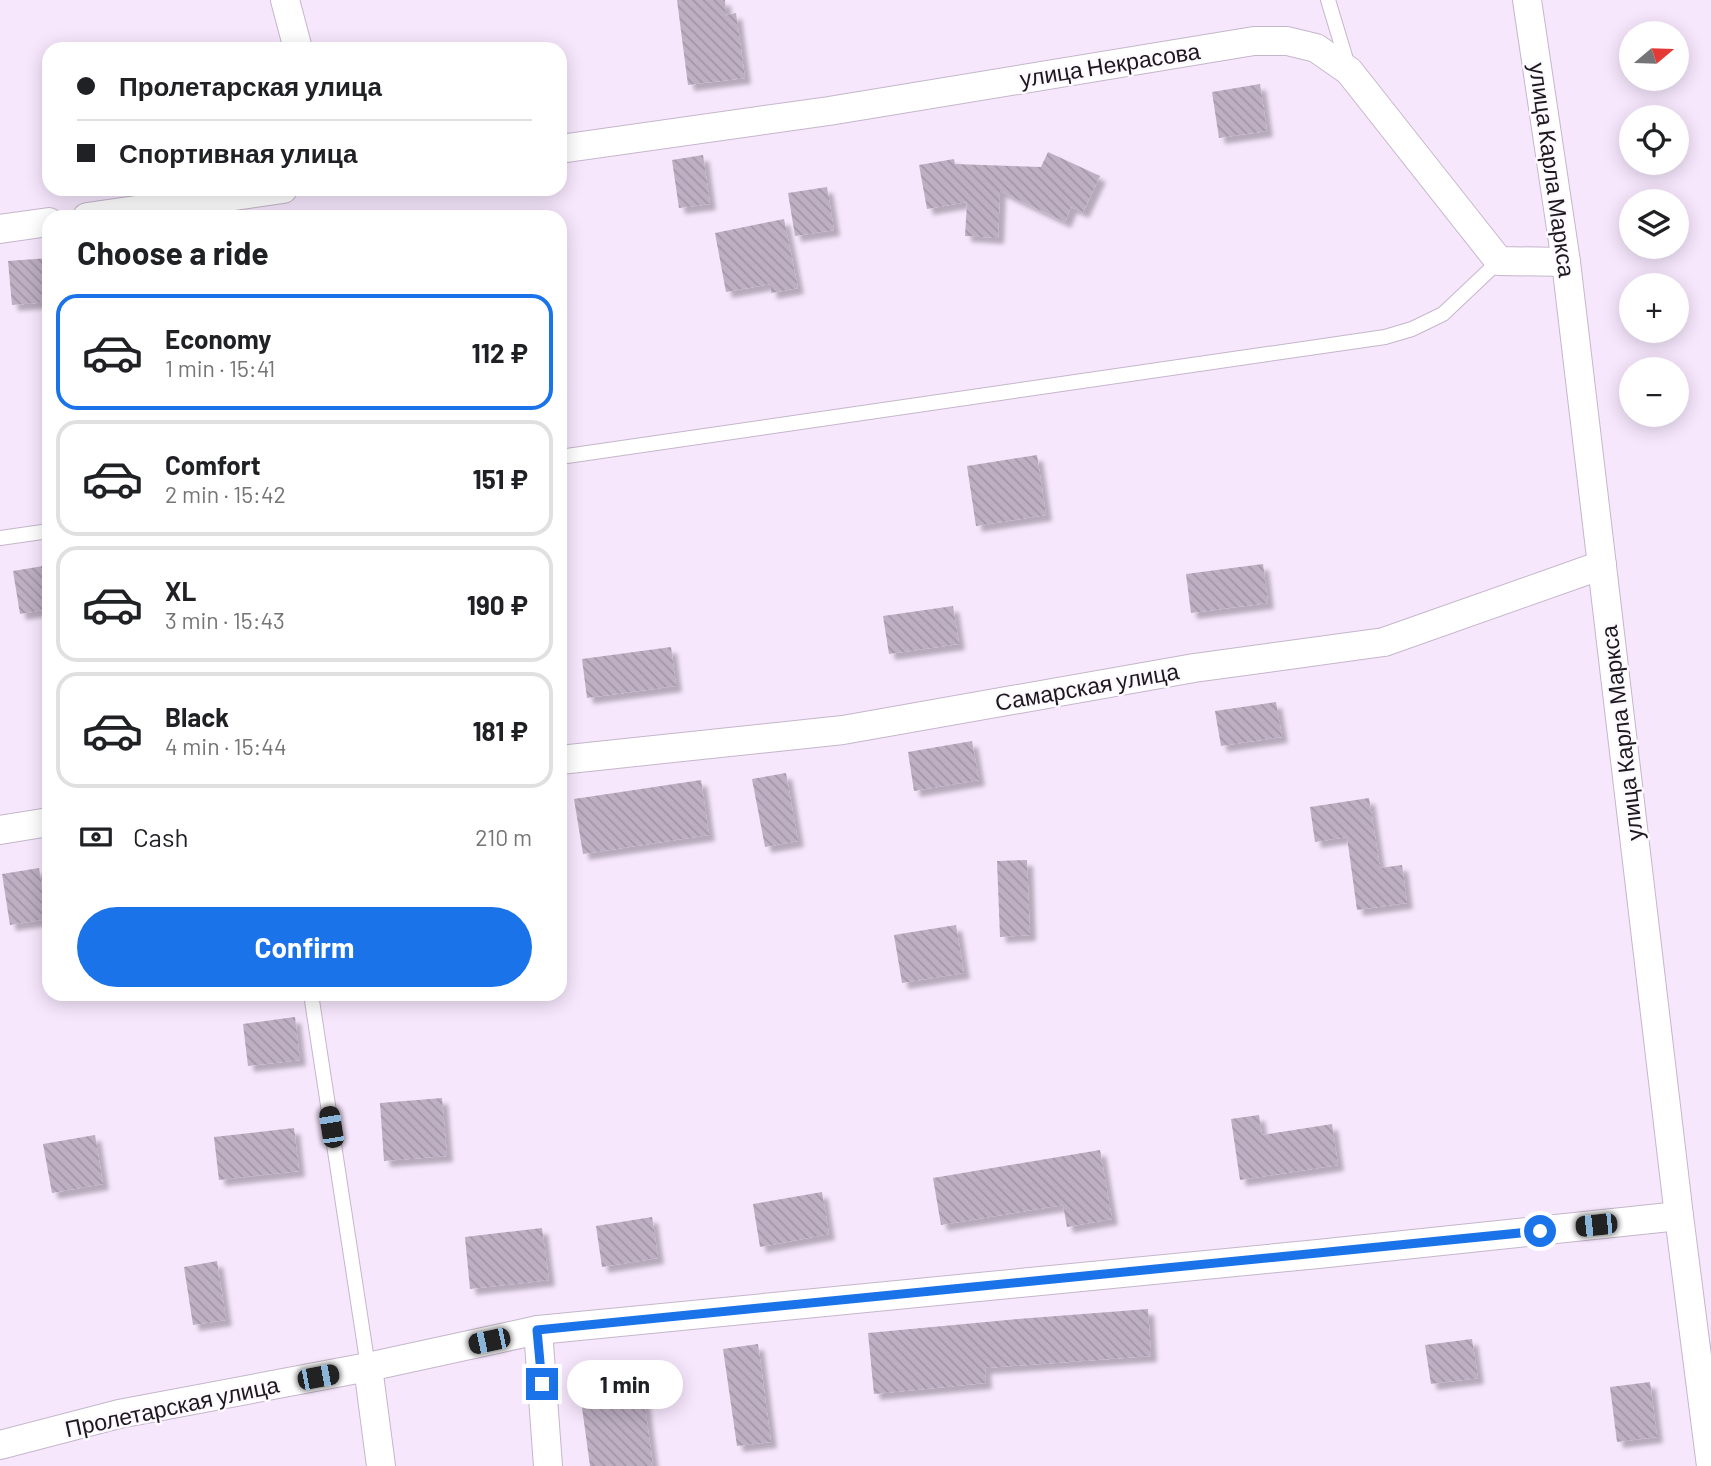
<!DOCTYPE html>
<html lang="en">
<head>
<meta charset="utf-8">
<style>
	body { margin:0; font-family:Barlow,sans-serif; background:#f6f6f6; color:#202124; height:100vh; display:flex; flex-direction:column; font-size:26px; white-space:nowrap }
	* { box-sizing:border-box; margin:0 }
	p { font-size:23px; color:#757577 }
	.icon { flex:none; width:38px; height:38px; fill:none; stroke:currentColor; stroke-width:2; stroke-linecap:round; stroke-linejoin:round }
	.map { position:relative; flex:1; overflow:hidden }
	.panel { position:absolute; left:42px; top:210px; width:525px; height:791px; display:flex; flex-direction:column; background:#fff; border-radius:21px; box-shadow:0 4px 18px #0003 }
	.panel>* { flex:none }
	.banner { position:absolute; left:42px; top:42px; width:525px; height:154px; border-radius:21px; box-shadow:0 4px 18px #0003; display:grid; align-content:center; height:154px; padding:0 35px; background:#fff }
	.needle { width:46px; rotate:71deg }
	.tools { position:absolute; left:1619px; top:21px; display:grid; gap:14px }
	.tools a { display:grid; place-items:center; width:70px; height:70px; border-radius:50%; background:#fff; box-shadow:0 4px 18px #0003; font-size:35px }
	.end { position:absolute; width:32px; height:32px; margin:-16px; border:9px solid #1a73e8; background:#fff; box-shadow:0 0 0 4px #fff }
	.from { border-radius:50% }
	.bubble { position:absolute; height:49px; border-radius:24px; background:#fff; box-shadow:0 4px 18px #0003; font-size:23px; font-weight:700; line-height:49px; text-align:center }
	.car { position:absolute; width:21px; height:42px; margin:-21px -10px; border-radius:9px; box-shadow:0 0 5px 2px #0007; background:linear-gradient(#222 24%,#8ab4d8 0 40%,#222 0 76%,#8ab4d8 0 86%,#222 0) }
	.banner b { display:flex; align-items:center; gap:24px; height:66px; font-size:26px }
	.banner b+b { border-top:2px solid #e0e0e0 }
	.banner i { width:18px; height:18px; background:#202124 }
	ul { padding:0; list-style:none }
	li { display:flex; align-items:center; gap:21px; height:116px; margin:0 14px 10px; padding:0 21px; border:4px solid #e0e0e0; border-radius:21px }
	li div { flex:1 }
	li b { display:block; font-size:26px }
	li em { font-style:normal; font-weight:700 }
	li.selected { border-color:#1a73e8 }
	li>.icon { width:63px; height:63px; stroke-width:1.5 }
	h2 { padding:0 35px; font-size:32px; line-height:84px }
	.pay { display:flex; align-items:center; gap:18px; height:77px; padding:0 35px; font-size:26px }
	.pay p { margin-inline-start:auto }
	.button { display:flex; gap:14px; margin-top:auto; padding:14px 35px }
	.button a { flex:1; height:80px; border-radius:42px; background:#1a73e8; color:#fff; font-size:28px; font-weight:700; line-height:80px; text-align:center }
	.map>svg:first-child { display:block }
	.building { fill:url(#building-back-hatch); filter:url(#shadow) }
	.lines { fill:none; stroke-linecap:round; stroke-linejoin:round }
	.lane-casing { stroke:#c5b6cb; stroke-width:16 }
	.street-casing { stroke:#c5b6cb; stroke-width:30 }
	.lane { stroke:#fff; stroke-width:14 }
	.street { stroke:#fff; stroke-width:28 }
	.route { stroke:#1a73e8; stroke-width:9 }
	.labels { text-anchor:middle; stroke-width:5; stroke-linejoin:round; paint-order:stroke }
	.street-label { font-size:23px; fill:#1d181f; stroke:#fdfafe }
</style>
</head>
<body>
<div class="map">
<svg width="1711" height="1466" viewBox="0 0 1711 1466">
	<defs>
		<pattern id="building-back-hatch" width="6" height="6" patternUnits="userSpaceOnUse" patternTransform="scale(1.75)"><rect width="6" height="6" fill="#beafc3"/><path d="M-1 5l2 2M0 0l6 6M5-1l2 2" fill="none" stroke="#a396a7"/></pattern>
		<filter id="shadow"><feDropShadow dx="6" dy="6" stdDeviation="2" flood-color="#0004"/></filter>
	</defs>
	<rect width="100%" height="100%" fill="#f7e7fd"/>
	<g class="building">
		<path d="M677,0H725L726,15L736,13L745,78L688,85Z"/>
		<path d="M1260,84L1267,131L1219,138L1212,92Z"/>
		<path d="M1048,152L1100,176L1083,212L1071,207L1065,222L1000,191L998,238L965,236L967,202L927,209L919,165L954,159L955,164L1041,167Z"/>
		<path d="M703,155L710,204L679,208L672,160Z"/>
		<path d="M827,187L834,230L795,236L788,193Z"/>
		<path d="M784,219L798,288L771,293L770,284L726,292L715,233Z"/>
		<path d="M49,258V302L12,305L8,261Z"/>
		<path d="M1037,455L1046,515L976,526L967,466Z"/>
		<path d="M1263,564L1268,603L1191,613L1186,574Z"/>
		<path d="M49,565V609L20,614L13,571Z"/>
		<path d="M953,606L959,644L889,654L883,616Z"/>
		<path d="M671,647L676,686L587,698L582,659Z"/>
		<path d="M1276,702L1282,737L1221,746L1215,711Z"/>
		<path d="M972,741L979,780L914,791L908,752Z"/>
		<path d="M786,773L798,841L765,847L752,779Z"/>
		<path d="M701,780L709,835L583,854L574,799Z"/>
		<path d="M1369,798L1380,868L1402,865L1407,903L1357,910L1347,837L1315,842L1310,807Z"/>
		<path d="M1027,860L1030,935L1000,937L997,861Z"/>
		<path d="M39,868L47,919L10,925L2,874Z"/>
		<path d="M956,925L964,973L902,983L894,935Z"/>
		<path d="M295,1017L300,1060L248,1066L243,1024Z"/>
		<path d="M442,1098L447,1156L384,1161L380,1103Z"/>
		<path d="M1259,1115L1262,1135L1332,1124L1338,1165L1240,1180L1231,1119Z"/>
		<path d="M294,1128L299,1171L219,1180L214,1137Z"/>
		<path d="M95,1135L103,1184L52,1193L43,1144Z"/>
		<path d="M1100,1150L1112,1219L1067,1227L1063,1205L941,1225L933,1178Z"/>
		<path d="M822,1192L829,1234L760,1247L753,1204Z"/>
		<path d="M652,1217L658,1258L602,1267L596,1226Z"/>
		<path d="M542,1228L549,1280L470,1289L465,1237Z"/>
		<path d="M217,1261L226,1320L193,1325L184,1267Z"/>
		<path d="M1148,1309L1151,1356L985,1368L986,1383L874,1394L868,1333L1018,1319Z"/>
		<path d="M1472,1339L1478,1378L1431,1384L1425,1345Z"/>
		<path d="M758,1344L771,1442L737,1446L723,1349Z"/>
		<path d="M1650,1382L1657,1437L1617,1442L1610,1387Z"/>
		<path d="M643,1392L653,1466H590L581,1400Z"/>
	</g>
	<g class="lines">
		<g class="lane-casing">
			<g id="lane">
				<path d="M1328,0L1348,66"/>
				<path d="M560,457L1385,337L1412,329L1443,314L1499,261"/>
				<path d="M0,538L49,531"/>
				<path d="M311,994L368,1367"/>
			</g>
		</g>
		<g class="street-casing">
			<g id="street">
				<path d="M285,0L298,49"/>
				<path d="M1527,0L1566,262L1679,1216L1711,1466"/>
				<path d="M560,149L829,111L1254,41H1287L1316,48L1349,71L1499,261L1566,262"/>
				<path d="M87,217L283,189"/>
				<path d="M0,229L49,222"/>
				<path d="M560,760L843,730L1194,668L1384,642L1602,565"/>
				<path d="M0,830L49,822"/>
				<path d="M538,1330L548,1466"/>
				<path d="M368,1367L381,1466"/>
				<path d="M0,1445L119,1414L368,1367L538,1330L1318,1254L1679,1216"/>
			</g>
		</g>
		<use href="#lane" class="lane"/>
		<use href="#street" class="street"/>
	</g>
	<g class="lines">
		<path class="route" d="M542,1384L537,1330L1540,1231"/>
	</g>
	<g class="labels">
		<g class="street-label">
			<text transform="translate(1110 65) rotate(-9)" y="8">улица Некрасова</text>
			<text transform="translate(1552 170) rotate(82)" y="8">улица Карла Маркса</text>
			<text transform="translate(1087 687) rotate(-10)" y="8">Самарская улица</text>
			<text transform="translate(1622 733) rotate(-97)" y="8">улица Карла Маркса</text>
			<text transform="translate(172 1407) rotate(-12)" y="8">Пролетарская улица</text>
		</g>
	</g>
</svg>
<div class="tools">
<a><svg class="needle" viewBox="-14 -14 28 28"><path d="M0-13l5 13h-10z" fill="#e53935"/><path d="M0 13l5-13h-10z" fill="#757577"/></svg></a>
<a><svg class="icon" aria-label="locate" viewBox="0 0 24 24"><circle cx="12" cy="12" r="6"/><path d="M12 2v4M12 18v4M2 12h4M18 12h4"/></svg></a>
<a><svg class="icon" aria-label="layers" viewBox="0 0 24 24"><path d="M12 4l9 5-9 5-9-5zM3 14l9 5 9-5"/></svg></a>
<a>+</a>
<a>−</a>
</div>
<i class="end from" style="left:1540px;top:1231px"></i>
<i class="end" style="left:542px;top:1384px"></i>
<div class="bubble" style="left:567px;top:1360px;width:116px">1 min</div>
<i class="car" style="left:331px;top:1127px;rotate:351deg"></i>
<i class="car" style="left:1596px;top:1225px;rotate:264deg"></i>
<i class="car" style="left:489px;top:1341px;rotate:258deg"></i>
<i class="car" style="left:318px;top:1377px;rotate:79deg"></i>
<div class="banner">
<b><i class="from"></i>Пролетарская улица</b>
<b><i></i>Спортивная улица</b>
</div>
<section class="panel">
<h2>Choose a ride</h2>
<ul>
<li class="selected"><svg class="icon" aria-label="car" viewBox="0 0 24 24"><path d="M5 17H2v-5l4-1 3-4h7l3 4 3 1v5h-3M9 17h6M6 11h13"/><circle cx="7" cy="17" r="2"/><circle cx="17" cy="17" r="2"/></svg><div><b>Economy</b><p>1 min · 15:41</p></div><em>112 ₽</em></li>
<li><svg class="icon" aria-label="car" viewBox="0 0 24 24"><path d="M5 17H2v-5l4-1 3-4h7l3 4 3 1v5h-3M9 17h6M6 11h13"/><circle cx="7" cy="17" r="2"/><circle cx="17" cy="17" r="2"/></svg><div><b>Comfort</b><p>2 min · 15:42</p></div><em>151 ₽</em></li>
<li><svg class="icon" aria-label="car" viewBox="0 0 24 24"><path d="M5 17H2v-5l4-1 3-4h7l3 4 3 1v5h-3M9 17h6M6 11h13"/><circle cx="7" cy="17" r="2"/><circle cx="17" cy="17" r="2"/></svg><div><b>XL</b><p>3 min · 15:43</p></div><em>190 ₽</em></li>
<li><svg class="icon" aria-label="car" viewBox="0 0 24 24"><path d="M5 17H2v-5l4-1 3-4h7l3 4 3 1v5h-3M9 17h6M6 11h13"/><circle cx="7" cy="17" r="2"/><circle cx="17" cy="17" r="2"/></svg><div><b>Black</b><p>4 min · 15:44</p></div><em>181 ₽</em></li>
</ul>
<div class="pay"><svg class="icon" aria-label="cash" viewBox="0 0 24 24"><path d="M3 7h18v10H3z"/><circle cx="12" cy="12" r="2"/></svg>Cash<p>210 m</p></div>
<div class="button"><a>Confirm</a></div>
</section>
</div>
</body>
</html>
